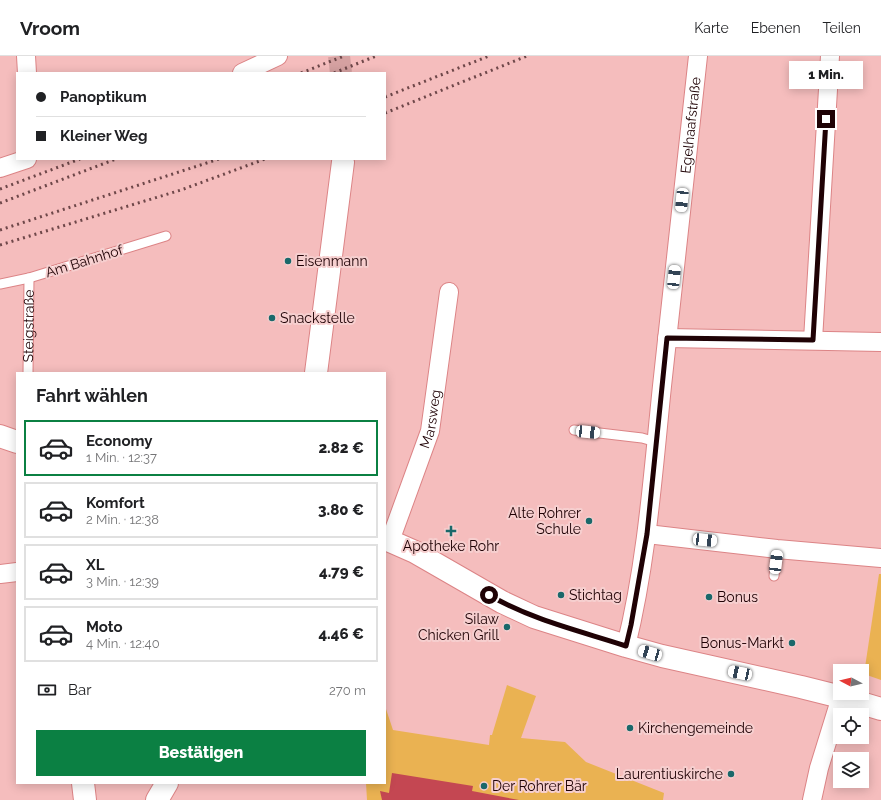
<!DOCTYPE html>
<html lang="de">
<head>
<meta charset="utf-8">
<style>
	body { margin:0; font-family:Raleway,sans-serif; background:#f6f6f6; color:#202124; height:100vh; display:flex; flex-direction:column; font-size:15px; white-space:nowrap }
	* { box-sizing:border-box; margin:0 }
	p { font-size:13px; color:#757577 }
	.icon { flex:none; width:22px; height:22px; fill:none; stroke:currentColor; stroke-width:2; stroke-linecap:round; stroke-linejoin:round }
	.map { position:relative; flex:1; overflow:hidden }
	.panel { position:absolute; left:16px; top:316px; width:370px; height:412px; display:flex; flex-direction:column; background:#fff; border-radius:0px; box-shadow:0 2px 10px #0003 }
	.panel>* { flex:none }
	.banner { position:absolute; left:16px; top:16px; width:370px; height:88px; border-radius:0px; box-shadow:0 2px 10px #0003; display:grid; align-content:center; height:88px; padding:0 20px; background:#fff }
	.needle { width:26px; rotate:277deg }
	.controls { position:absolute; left:833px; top:608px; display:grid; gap:8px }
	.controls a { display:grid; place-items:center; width:36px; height:36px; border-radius:0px; background:#fff; box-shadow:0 2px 10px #0003; font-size:20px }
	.end { position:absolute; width:18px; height:18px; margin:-9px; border:5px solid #1f0205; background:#fff; box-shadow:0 0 0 2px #fff }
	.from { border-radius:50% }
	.bubble { position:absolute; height:28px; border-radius:0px; background:#fff; box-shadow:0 2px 10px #0003; font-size:13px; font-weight:800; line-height:28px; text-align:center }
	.car { position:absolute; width:12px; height:24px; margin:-12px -6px; border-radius:5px; box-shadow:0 0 3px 1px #0007; background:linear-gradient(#fff 24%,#345 0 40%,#fff 0 76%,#345 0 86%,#fff 0) }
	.banner b { display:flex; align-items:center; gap:14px; height:38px; font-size:15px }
	.banner b+b { border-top:1px solid #e0e0e0 }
	.banner i { width:10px; height:10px; background:#202124 }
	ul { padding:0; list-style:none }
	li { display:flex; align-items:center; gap:12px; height:56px; margin:0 8px 6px; padding:0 12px; border:2px solid #e0e0e0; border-radius:0px }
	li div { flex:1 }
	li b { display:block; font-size:15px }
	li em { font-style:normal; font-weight:800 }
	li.on { border-color:#0b8043 }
	li>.icon { width:36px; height:36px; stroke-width:1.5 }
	h2 { padding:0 20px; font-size:18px; line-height:48px }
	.pay { display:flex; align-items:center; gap:10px; height:44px; padding:0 20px; font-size:15px }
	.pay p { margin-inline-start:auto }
	.primary-button { display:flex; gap:8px; margin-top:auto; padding:8px 20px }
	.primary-button a { flex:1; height:46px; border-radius:0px; background:#0b8043; color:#fff; font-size:16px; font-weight:800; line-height:46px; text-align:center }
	header { display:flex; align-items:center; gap:24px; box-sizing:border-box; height:56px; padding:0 20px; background:#fff; border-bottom:1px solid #e0e0e0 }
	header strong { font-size:19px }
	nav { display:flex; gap:22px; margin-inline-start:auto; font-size:14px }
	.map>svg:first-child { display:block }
	.green { fill:#eab252 }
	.water { fill:#c44752 }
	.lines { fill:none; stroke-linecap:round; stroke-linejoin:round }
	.tertiary-tunnel { stroke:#d5a1a1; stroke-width:22; stroke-dasharray:22 11; stroke-linecap:butt }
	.service-casing { stroke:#dc8486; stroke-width:11 }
	.minor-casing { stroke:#dc8486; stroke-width:20 }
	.tertiary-casing { stroke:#dc8486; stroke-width:24 }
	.secondary-casing { stroke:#dc8486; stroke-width:24 }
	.service { stroke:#fff; stroke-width:9 }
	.minor { stroke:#fff; stroke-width:18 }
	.tertiary { stroke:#fff; stroke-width:22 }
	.secondary { stroke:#fff; stroke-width:22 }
	.rail { stroke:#6e4749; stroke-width:3; stroke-dasharray:2 4; stroke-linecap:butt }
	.route { stroke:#1f0205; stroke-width:5 }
	.poi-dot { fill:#1a686a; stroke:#f6cfcf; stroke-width:1.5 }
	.labels { text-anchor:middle; stroke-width:4; stroke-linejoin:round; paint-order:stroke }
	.street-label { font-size:14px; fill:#1f0205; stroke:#f6cfcf }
	.poi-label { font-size:14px; fill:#1f0205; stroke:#f6cfcf; text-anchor:start }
</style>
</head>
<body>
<header>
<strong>Vroom</strong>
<nav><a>Karte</a><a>Ebenen</a><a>Teilen</a></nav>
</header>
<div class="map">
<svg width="881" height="744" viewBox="0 0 881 744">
	<rect width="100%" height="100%" fill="#f5bdbd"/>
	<g class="green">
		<path d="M879,518H881V624L864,618Z"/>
		<path d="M507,629L536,640L521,682L565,686L586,706L664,737L663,744H367L366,727H385V650L393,674L489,689L490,679H492Z"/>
	</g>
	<path class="water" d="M392,717L473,730L472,735L519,744H382L380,735L389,737Z"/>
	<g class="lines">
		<path class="tertiary-tunnel" d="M339,0L341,17"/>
		<g class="service-casing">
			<g id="service">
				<path d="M0,228L29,222L166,180"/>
				<path id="s1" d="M28,317L29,222"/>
				<path d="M574,374L642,382L656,386"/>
				<path d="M774,520L777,493"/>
			</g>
		</g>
		<g class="minor-casing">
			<g id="minor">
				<path d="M26,0L27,17"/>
				<path d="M242,17L278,0"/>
				<path d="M0,112L27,103"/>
				<path d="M667,282L881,286"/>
				<path d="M813,284L830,0"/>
				<path d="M647,478L777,493L881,502"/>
				<path id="s2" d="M390,485L430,375L449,236"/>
				<path d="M0,518L17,516"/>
				<path id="s3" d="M626,590C647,505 653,417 662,330C674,220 686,110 698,0"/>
				<path d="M812,744L819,712L841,641"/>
			</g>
		</g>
		<g class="tertiary-casing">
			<g id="tertiary">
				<path d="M316,317L343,106"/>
				<path d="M83,727L85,744"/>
				<path d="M157,744L167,727"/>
			</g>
		</g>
		<g class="secondary-casing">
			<g id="secondary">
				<path d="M0,380L17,386"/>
				<path d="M385,483L390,485L415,496L502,546L534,561L626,590L662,600L801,631L841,641L881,653"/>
			</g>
		</g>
		<use href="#service" class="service"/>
		<use href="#minor" class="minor"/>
		<use href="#tertiary" class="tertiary"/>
		<use href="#secondary" class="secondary"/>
		<g class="rail">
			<path d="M301,17L344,0"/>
			<path d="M334,17L376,0"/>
			<path d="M385,41L489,0"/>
			<path d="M385,57L527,0"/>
			<path d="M0,133L80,103"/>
			<path d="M0,147L116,103"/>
			<path d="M0,174L219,103"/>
			<path d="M0,189L181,134L265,103"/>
		</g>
	</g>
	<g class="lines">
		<path class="route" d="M489,539C532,564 580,575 626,590L631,569L647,478L667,282L813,284L826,63"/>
	</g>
	<g class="poi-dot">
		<circle cx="288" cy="205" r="4"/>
		<circle cx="272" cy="262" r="4"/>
		<circle cx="589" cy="465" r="4"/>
		<path d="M449 469h4v4h4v4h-4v4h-4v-4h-4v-4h4z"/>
		<circle cx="561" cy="539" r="4"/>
		<circle cx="709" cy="541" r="4"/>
		<circle cx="507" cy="571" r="4"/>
		<circle cx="792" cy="587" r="4"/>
		<circle cx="630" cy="672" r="4"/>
		<circle cx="731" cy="718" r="4"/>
		<circle cx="484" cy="730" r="4"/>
	</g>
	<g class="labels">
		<g class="street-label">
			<text dy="5" stroke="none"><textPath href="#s3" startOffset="525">Egelhaafstraße</textPath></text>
			<text transform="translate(84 205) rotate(-17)" y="5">Am Bahnhof</text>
			<text dy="5" stroke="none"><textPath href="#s1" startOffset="47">Steigstraße</textPath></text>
			<text dy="5" stroke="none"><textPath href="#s2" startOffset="129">Marsweg</textPath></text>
		</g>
		<g class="poi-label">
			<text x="296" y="210">Eisenmann</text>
			<text x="280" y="267">Snackstelle</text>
			<text x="581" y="462" text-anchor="end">Alte Rohrer<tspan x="581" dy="16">Schule</tspan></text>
			<text x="451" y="495" text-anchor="middle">Apotheke Rohr</text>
			<text x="569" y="544">Stichtag</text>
			<text x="717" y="546">Bonus</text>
			<text x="499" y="568" text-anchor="end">Silaw<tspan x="499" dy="16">Chicken Grill</tspan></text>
			<text x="784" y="592" text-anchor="end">Bonus-Markt</text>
			<text x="638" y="677">Kirchengemeinde</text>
			<text x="723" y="723" text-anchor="end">Laurentiuskirche</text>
			<text x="492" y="735">Der Rohrer Bär</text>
		</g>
	</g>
</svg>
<div class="controls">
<a><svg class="needle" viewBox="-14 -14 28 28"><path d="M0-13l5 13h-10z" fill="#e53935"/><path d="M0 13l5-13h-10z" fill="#757577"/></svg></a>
<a><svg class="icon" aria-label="locate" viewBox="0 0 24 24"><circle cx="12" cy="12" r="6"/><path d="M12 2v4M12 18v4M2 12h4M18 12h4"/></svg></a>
<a><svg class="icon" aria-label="layers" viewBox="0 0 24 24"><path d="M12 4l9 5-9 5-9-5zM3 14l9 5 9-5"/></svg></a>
</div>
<i class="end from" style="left:489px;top:539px"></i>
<i class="end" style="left:826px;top:63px"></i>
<div class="bubble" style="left:789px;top:5px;width:74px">1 Min.</div>
<i class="car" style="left:682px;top:144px;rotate:186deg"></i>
<i class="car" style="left:674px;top:221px;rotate:6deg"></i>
<i class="car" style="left:588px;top:376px;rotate:96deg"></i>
<i class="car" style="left:705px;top:484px;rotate:96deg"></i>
<i class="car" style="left:776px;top:506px;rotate:7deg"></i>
<i class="car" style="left:650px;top:597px;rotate:286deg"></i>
<i class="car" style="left:740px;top:617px;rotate:282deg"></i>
<div class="banner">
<b><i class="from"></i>Panoptikum</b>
<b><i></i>Kleiner Weg</b>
</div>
<section class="panel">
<h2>Fahrt wählen</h2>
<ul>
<li class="on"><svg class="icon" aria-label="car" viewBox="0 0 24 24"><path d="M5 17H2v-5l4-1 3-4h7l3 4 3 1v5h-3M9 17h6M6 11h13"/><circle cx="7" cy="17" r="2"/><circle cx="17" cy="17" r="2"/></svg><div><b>Economy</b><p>1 Min. · 12:37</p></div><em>2.82 €</em></li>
<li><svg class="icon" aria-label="car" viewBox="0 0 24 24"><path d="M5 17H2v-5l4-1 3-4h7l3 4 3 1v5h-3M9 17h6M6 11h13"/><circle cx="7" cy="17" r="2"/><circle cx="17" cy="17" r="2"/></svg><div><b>Komfort</b><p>2 Min. · 12:38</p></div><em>3.80 €</em></li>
<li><svg class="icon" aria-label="car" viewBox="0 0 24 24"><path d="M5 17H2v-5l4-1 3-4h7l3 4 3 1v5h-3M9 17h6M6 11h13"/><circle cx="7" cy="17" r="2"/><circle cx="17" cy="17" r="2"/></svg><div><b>XL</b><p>3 Min. · 12:39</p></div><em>4.79 €</em></li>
<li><svg class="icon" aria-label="car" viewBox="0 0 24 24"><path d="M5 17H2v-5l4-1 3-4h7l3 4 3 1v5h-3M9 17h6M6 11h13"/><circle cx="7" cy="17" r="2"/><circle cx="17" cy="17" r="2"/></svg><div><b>Moto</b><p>4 Min. · 12:40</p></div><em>4.46 €</em></li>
</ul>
<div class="pay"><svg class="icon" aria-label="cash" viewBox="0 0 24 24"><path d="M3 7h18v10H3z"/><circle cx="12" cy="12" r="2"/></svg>Bar<p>270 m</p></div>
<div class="primary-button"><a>Bestätigen</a></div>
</section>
</div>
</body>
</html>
